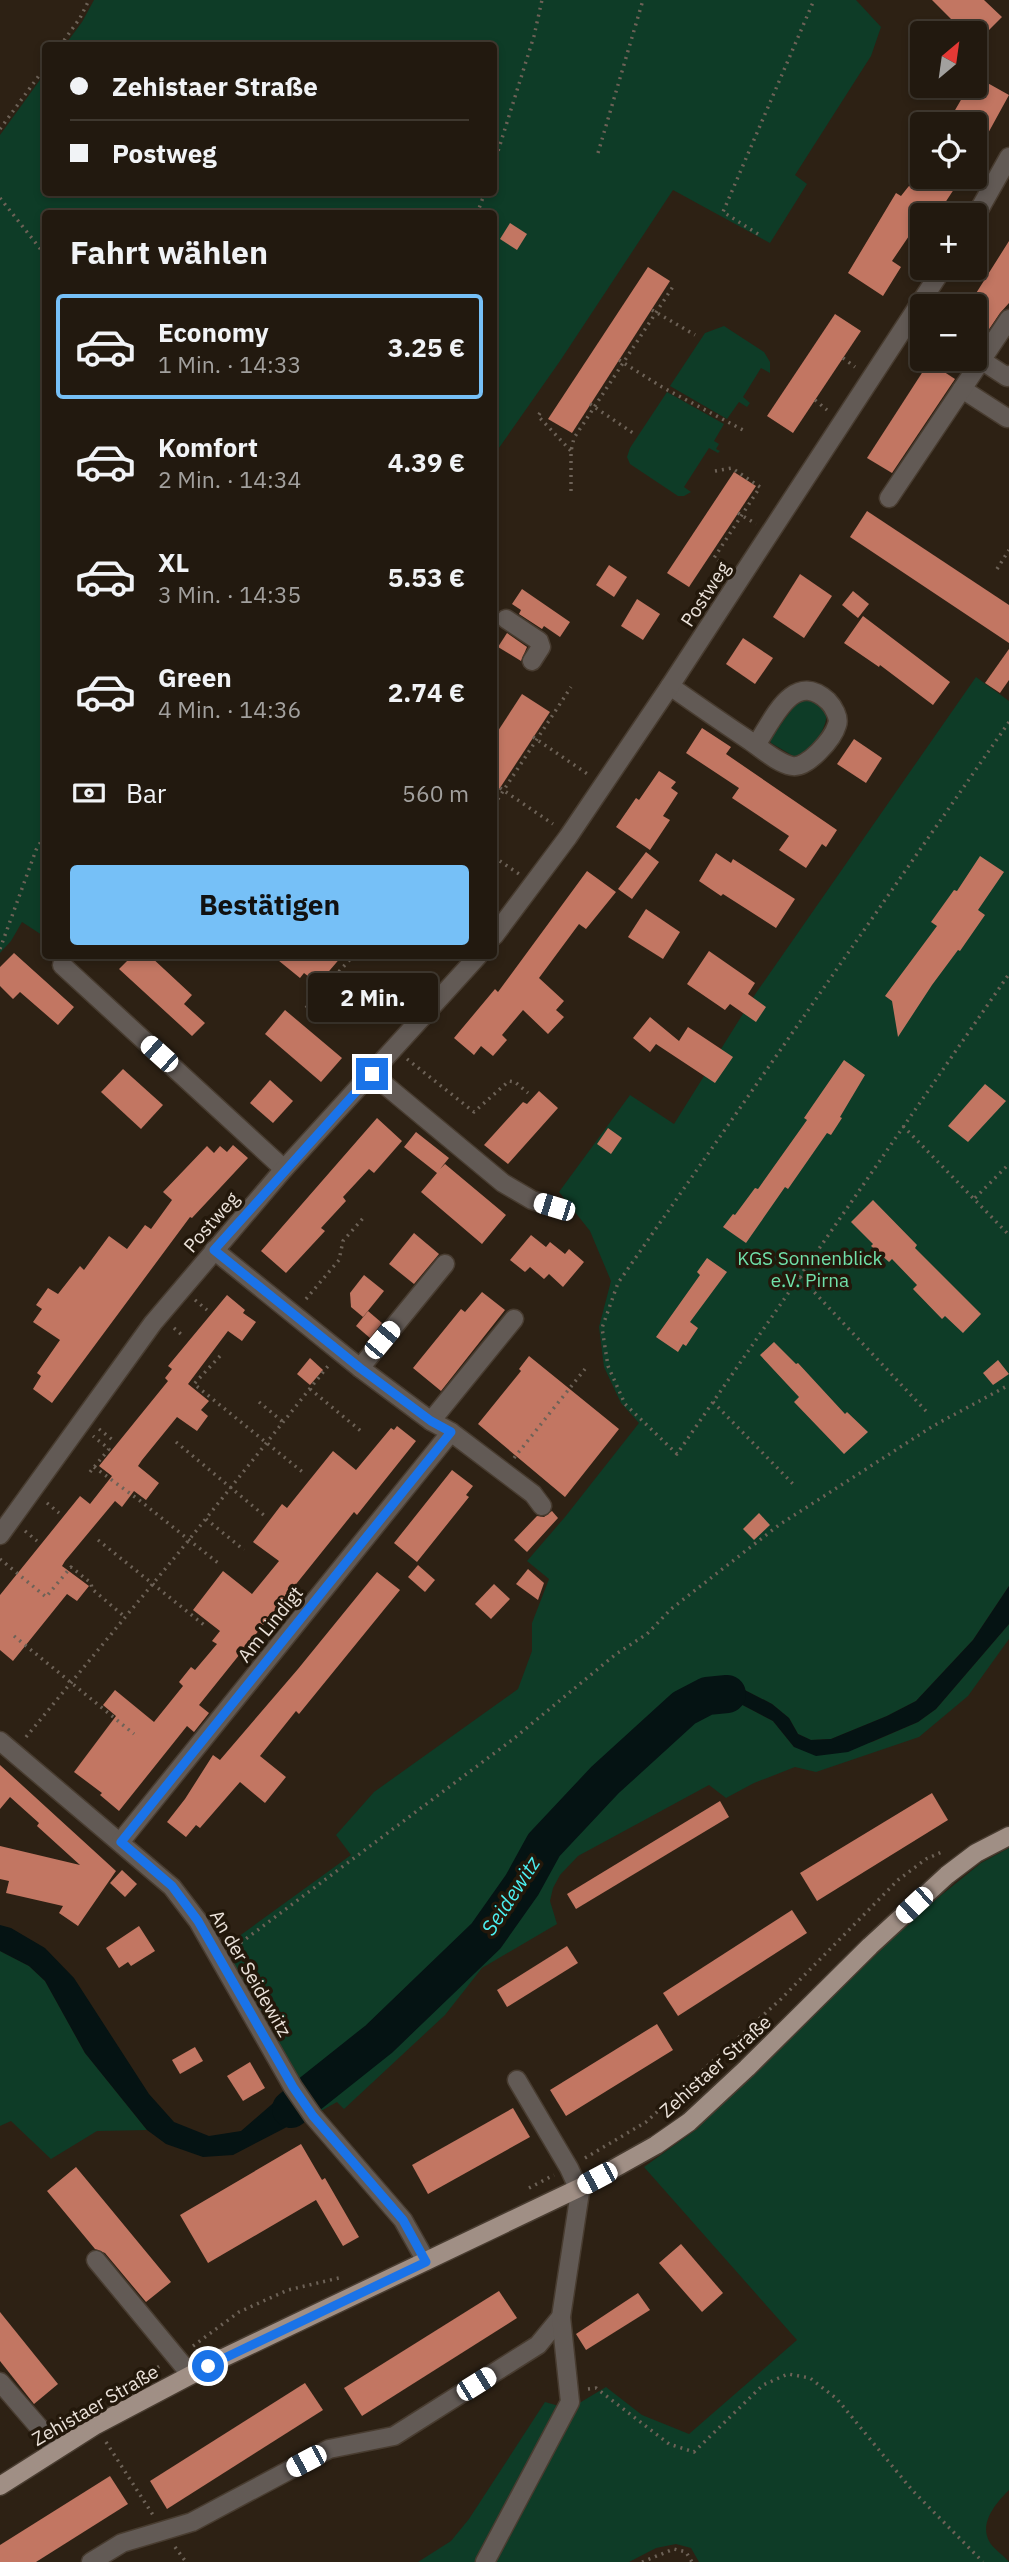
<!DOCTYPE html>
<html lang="de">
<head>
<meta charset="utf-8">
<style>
	body { margin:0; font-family:"IBM Plex Sans",sans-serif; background:#2e261d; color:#f1f3f6; height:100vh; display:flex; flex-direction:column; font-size:26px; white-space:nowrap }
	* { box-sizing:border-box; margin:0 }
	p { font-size:23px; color:#a2a09e }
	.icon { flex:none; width:38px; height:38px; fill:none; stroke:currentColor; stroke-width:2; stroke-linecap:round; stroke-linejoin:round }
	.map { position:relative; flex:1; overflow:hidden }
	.panel { position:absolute; left:42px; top:210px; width:455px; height:749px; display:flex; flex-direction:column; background:#22190f; border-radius:7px; box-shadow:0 4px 10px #0003,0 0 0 2px #3f382f }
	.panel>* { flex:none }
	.top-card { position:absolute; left:42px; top:42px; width:455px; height:154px; border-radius:7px; box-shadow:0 4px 10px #0003,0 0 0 2px #3f382f; display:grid; align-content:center; height:154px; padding:0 28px; background:#22190f }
	.needle { width:46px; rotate:29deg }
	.tools { position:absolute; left:910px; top:21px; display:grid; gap:14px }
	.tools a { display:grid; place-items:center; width:77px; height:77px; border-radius:7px; background:#22190f; box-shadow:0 4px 10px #0003,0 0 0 2px #3f382f; font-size:35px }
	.end { position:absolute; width:32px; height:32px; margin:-16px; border:9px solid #1a73e8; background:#fff; box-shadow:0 0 0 4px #fff }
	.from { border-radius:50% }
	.bubble { position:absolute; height:49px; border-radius:7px; background:#22190f; box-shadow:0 4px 10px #0003,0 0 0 2px #3f382f; font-size:23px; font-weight:700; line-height:49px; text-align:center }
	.car { position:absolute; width:21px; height:42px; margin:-21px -10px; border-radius:9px; box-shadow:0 0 5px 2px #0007; background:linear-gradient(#fff 24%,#345 0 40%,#fff 0 76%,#345 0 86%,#fff 0) }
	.top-card b { display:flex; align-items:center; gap:24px; height:66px; font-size:26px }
	.top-card b+b { border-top:2px solid #3f382f }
	.top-card i { width:18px; height:18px; background:#f1f3f6 }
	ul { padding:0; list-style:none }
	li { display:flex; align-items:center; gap:21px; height:105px; margin:0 14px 10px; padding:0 14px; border:4px solid transparent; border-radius:7px }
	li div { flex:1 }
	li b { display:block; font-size:26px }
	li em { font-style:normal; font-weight:700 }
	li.active { border-color:#76c0f7 }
	li>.icon { width:63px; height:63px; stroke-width:1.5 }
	h2 { padding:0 28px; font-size:32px; line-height:84px }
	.pay { display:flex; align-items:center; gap:18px; height:77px; padding:0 28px; font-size:26px }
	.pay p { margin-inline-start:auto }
	.button { display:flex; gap:14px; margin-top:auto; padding:14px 28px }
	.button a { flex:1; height:80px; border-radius:7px; background:#76c0f7; color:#111; font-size:28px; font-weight:700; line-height:80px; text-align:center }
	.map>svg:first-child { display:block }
	.green { fill:#0e3c27 }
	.water { fill:#051313 }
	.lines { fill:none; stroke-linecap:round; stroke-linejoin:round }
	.river { stroke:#051313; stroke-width:38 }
	.building { fill:#c27662 }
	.minor-casing { stroke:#483c30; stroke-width:21 }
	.major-casing { stroke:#483c30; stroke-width:21 }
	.path { stroke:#6d6257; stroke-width:3.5; stroke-dasharray:2 5; stroke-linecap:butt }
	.minor { stroke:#625a55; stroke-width:18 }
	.major { stroke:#a08f85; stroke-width:18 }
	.route { stroke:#1a73e8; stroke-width:9 }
	.labels { text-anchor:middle; stroke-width:7; stroke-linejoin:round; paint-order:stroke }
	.street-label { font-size:19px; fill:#ece3db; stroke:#23180b }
	.park-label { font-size:19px; fill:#70e1aa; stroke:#23180b }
	.water-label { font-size:21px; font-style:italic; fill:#4ceff0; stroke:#23180b }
</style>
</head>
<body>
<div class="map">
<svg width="1009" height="2562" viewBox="0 0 1009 2562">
	<rect width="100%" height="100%" fill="#2d2114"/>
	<g class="green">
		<path d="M94,0H856L881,27L871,56L795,175L807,184L770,243L673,190L560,361L494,455V214H46L45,930L42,935L22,922L11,941L0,953V135L45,73L46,192H494V46L65,45L82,22Z"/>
		<path d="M724,326L764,352L770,362V373L761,368L743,397L750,403L747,407L739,402L727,419L670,386L705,333Z"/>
		<path d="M667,392L724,424L714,441L719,444L716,449L720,451L718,453L709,448L684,487L691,492L684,496H678L630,464L627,457L630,448Z"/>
		<path d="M976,677L1009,701V1586L973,1640L916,1701L887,1716L831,1739L811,1740L798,1734L789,1718L772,1704L735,1685L684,1708L544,1845L522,1885L486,1936L379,2039L308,2096L220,1950L351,1855L336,1835L374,1792L518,1689L532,1651V1623L549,1579L527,1561L565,1517L639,1423L621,1403L604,1367L599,1327L611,1281L590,1231L559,1192L630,1095L674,1124L756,993Z"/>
		<path d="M803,700C845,704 820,735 808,753L795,757L771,743L770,739L796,704Z"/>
		<path d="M1009,1624V1639L968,1696L919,1737L816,1772L795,1767L754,1783L726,1798L709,1785L578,1856L560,1875L553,1888L550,1901L557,1924L482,1968L445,2015L344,2109L337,2102L319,2112L315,2106L445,1993L484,1950L525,1896L553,1850L593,1805L690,1713L708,1702L733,1700L773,1721L794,1747L872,1742L918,1722L936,1709Z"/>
		<path d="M1009,1848V2490C997,2502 979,2522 989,2541C993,2549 1004,2555 1009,2562H699L691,2548L676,2544L656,2548L629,2562H493L535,2488L576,2405L606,2387L642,2415L689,2434L797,2340L644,2167L697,2129L918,1914L981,1863Z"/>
		<path d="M0,1951L29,1966L45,1981L85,2053L147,2130L97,2131L51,2159L11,2121L0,2126Z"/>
		<path d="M545,2402L559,2406L496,2529L476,2562H418L451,2541L469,2519Z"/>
	</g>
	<g class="water">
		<path d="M1009,1586V1624L936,1709L918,1722L848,1752L816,1756L794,1747L773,1721L733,1700L708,1702L690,1713L593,1805L553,1850L525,1896L484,1950L445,1993L315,2106L308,2096L379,2039L486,1936L522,1885L544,1845L605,1780L684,1708L683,1704L707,1687L735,1685L772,1704L789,1718L798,1734L811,1740L831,1739L887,1716L916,1701L973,1640Z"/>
		<path d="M0,1925L11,1928L45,1948L74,1978L149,2094L174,2122L209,2136L241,2131L286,2092L303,2115L285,2128L233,2155L203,2157L166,2144L147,2130L85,2053L45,1981L29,1966L0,1951Z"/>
	</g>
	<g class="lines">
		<path class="river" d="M291,2109L379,2039L486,1936L522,1885L544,1845L605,1780L684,1708L707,1696L727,1694"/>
	</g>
	<g class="building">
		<path d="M932,0H984L1002,17L976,43L975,33H965Z"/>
		<path d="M975,76L1009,95L975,157V124H947L969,86H975Z"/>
		<path d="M916,177H962L937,215H922V240L911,233L892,261L901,267L883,296L848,273L896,193L901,196Z"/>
		<path d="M510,223L527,234L517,250L500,239Z"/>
		<path d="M1009,241V303L1000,313L975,350V306H968Z"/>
		<path d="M648,267L670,281L572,433L548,419Z"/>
		<path d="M835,314L861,331L793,433L767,416Z"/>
		<path d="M929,362L955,379L892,473L867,458Z"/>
		<path d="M734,472L756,486L689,587L667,573Z"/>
		<path d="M867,511L1009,605V643L850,537Z"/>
		<path d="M609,565L627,577L614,597L596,585Z"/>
		<path d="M800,574L832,596L804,638L773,617Z"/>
		<path d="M522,589L570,622L560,637L544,626L542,629L519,614L521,610L512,604Z"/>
		<path d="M853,591L869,604L858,618L842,605Z"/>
		<path d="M637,599L660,614L643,640L621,626Z"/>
		<path d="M863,616L950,682L933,705L880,665L879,667L844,643Z"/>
		<path d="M507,633L527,647L521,661L498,647Z"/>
		<path d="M743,638L773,658L755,684L726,664Z"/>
		<path d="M1009,649V680L1000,693L985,683Z"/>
		<path d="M522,694L550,712L494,797V737Z"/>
		<path d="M702,728L731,747L726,754L837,830L826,847L822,844L806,868L779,850L789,836L732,798L739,788L686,753Z"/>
		<path d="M854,739L882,758L866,783L837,764Z"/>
		<path d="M659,771L676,782L671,788L678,793L663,816L670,820L650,850L616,827L636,798L639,800Z"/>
		<path d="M646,852L659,862L632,899L618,889Z"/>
		<path d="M716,853L731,863L733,859L795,899L776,928L723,894L721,896L699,881Z"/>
		<path d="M980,856L1004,872L978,910L985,915L960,951L958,950L932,985L898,1037L892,1001L885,996L937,926L931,922L954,890L957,891Z"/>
		<path d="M587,871L616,892L586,929L579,924L539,978L564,1001L556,1010L564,1017L548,1034L523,1010L502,1035L507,1040L493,1056L481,1046L474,1055L454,1038L495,989L498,992Z"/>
		<path d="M646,909L680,932L663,959L628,937Z"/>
		<path d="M709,951L755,983L748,994L766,1007L756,1022L730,1004L725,1010L687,984Z"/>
		<path d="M14,953L74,1007L58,1025L20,992L13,999L0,986V967Z"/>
		<path d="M132,956H150L192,995L184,1004L205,1023L192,1036L119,969Z"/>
		<path d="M273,956H342L318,984L304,973L300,978Z"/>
		<path d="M285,1010L342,1058L321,1082L265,1034Z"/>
		<path d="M650,1017L679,1041L688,1027L733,1057L715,1083L656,1044L650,1052L633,1038Z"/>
		<path d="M844,1060L865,1075L840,1117L842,1118L831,1135L827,1133L788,1189L785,1187L746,1243L723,1227L733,1214L735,1215L755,1188L758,1189L807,1120L804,1118Z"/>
		<path d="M123,1069L163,1105L141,1129L101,1092Z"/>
		<path d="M270,1080L293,1101L273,1123L250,1103Z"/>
		<path d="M985,1084L1006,1101L968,1142L948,1126Z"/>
		<path d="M539,1091L558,1108L508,1164L484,1145L523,1102L527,1104Z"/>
		<path d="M377,1118L402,1141L374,1173L369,1169L343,1197L346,1201L321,1228L325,1231L286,1273L261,1251Z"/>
		<path d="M608,1128L622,1138L611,1154L597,1144Z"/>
		<path d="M416,1132L449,1158L440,1169L445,1164L506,1215L482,1244L421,1192L437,1173L404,1147Z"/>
		<path d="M233,1145L248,1158L192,1218L190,1217L52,1403L33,1389L41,1376L37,1373L60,1340L33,1322L42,1309L36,1305L48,1288L58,1294L80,1266L84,1270L109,1236L127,1249L145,1225L151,1229L172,1200L163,1192L207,1146L214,1153L220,1146L227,1152Z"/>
		<path d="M873,1200L917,1245L915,1248L981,1314L963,1333L945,1316L942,1319L913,1289L917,1285L892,1259L889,1262L871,1246L873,1244L851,1222Z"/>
		<path d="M414,1233L439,1254L414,1284L389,1264Z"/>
		<path d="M531,1235L546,1247L550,1242L565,1254L569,1249L584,1262L563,1287L549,1274L544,1279L530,1267L525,1272L510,1260Z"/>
		<path d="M707,1258L727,1272L690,1322L698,1328L686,1346L683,1344L678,1352L656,1337L700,1275L697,1272Z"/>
		<path d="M364,1275L384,1291L363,1317L351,1307L350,1293Z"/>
		<path d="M482,1292L505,1310L441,1391L413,1368L461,1309L465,1312Z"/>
		<path d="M227,1295L245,1310L243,1313L256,1322L242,1341L228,1331L188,1384L209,1401L201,1410L208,1416L197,1431L177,1417L142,1460L138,1466L159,1483L146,1500L134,1491L122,1507L115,1501L65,1561L62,1566L89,1586L77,1601L67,1594L13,1661L0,1650V1595L80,1496L90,1504L112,1476L99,1466L168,1381L165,1378L172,1369L168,1366Z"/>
		<path d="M368,1311L382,1323L370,1338L356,1326Z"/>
		<path d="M774,1342L796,1364L798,1363L845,1414L847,1412L868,1432L844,1454L794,1402L799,1397L760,1355Z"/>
		<path d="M529,1356L619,1429L565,1497L478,1424L521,1371L519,1369Z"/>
		<path d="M310,1358L323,1370L310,1385L297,1374Z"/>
		<path d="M998,1360L1009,1374L993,1385L983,1373Z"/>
		<path d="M397,1426L416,1441L357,1515L354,1512L199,1705L209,1713L194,1732L187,1726L119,1811L100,1795L102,1793L74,1772L116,1716L103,1705L115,1690L154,1722L183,1686L179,1682L191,1667L195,1670L217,1644L212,1641L220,1631L193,1610L223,1571L252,1594L279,1561L253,1542L282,1504L287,1508L333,1451L356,1470L391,1428L394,1430Z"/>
		<path d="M452,1470L473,1486L466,1495L469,1497L417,1562L394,1543Z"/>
		<path d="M552,1511L558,1518L527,1552L514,1540L537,1516L544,1517Z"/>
		<path d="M759,1513L770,1525L754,1540L743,1529Z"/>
		<path d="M418,1565L435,1580L425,1592L408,1577Z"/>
		<path d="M528,1569L544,1583L538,1600L516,1584Z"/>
		<path d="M377,1572L400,1590L299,1714L296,1711L260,1756L286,1777L265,1803L240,1782L200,1828L196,1825L186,1837L167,1822L185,1799L213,1755L220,1760L298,1669Z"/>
		<path d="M494,1584L510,1599L491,1619L475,1604Z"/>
		<path d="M0,1765L116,1871L78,1926L59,1913L63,1906L6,1893L9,1881L0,1879V1846L80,1865L37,1826L39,1823L10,1797L0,1809Z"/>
		<path d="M932,1793L948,1820L817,1901L800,1873Z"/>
		<path d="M720,1801L729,1817L576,1909L567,1894Z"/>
		<path d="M122,1870L137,1884L125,1897L110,1883Z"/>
		<path d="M792,1910L807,1933L678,2016L663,1993Z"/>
		<path d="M139,1926L155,1951L131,1966L128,1962L119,1968L106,1948Z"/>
		<path d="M567,1946L578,1963L507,2007L497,1990Z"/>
		<path d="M657,2024L673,2050L566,2116L550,2090Z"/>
		<path d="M195,2047L203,2061L180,2074L172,2060Z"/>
		<path d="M250,2062L265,2088L243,2101L227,2076Z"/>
		<path d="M513,2108L530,2137L428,2194L412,2165Z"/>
		<path d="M301,2144L322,2180L325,2178L359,2237L343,2246L316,2200L208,2263L180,2215Z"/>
		<path d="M76,2167L171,2282L146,2302L105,2253L95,2249L47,2191Z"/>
		<path d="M681,2244L723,2293L702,2312L659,2263Z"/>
		<path d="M499,2291L517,2318L362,2416L344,2388Z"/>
		<path d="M638,2293L650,2310L586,2350L576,2334Z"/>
		<path d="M0,2312L58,2384L34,2404L0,2361Z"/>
		<path d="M305,2383L323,2410L167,2509L150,2481Z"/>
		<path d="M110,2476L128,2504L36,2562H0V2545Z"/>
	</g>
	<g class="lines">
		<g class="minor-casing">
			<g id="minor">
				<path d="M975,217L1009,157"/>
				<path d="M981,360L1007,377L1009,375"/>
				<path d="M962,389L1007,418"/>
				<path d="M889,498L1009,319"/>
				<path d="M506,619L539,641L541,647L532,661"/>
				<path d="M670,686C697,705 723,723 750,741C762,749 777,763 792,766C807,769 833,739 837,725C840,718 833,706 828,701C793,669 773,720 756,745"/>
				<path d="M494,936L568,837L670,686L943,268"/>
				<path d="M62,965L284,1169"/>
				<path d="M372,1074L503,1183L532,1200L554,1207"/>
				<path d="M360,1368L445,1264"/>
				<path d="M431,1421L514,1319"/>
				<path d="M451,1432L533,1494L542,1506"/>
				<path d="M0,1535L153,1323L284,1169L478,956"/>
				<path d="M0,1741L172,1887L198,1921L293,2087L313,2116L403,2220L426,2261"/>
				<path d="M121,1841L451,1432L431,1421L360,1368L214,1250"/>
				<path d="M96,2260L191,2375"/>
				<path d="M0,2382L44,2433L54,2451"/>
				<path d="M91,2562L122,2543L192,2522L329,2449L394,2436L538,2345L561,2317"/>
				<path d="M485,2562L570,2402L561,2317L580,2192L569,2168L517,2080"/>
			</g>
		</g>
		<g class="major-casing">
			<path id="major" d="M0,2486L96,2425L225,2357L579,2188L656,2145L689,2122L747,2068L870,1946L947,1875L976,1853L1009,1836"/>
		</g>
		<g class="path">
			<path d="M60,46L80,18L89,0"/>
			<path d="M0,129L46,66"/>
			<path d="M598,153L643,0"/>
			<path d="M494,164L534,36L542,0"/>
			<path d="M0,198L46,256"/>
			<path d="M477,214L485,192"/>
			<path d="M758,234L723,212L814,0"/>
			<path d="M652,310L695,335"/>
			<path d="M843,358L855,367"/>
			<path d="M619,360L662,387L743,430"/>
			<path d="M815,400L827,410"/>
			<path d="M590,404L633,433"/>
			<path d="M540,413L538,416L571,451"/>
			<path d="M715,471L732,468L760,487L714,558L725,565"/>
			<path d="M571,491V451L574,438L674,285"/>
			<path d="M738,513L756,524"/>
			<path d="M997,569L1009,550"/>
			<path d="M1009,722L618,1283L602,1328L608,1366L625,1404L677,1454L1009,974"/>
			<path d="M533,737L589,775"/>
			<path d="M500,788L553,824"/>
			<path d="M494,805L571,687"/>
			<path d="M494,857L519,874"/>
			<path d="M0,949L36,850L46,833"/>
			<path d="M306,1008L353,956"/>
			<path d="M407,1059L474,1112L509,1081L515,1082L528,1093"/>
			<path d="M903,1126L1009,1235"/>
			<path d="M975,1198L1009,1164"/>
			<path d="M800,1277L926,1411"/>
			<path d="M306,1299L339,1260L343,1241L364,1217"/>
			<path d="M195,1300L207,1310"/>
			<path d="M174,1328L183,1336"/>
			<path d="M220,1356L194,1384L305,1474"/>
			<path d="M310,1389L362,1432"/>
			<path d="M259,1402L283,1422"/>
			<path d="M713,1402L794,1485"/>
			<path d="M99,1429L114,1441"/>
			<path d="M176,1442L266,1517"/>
			<path d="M514,1458L585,1369"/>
			<path d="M94,1467L139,1500L218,1563"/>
			<path d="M90,1472L109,1449L93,1436"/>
			<path d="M47,1503L59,1513"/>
			<path d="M206,1519L244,1550"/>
			<path d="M25,1531L37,1541"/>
			<path d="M98,1540L204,1625"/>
			<path d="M0,1559L46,1597L71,1567L91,1583L92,1589L125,1617"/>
			<path d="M14,1636L134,1734"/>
			<path d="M26,1737L180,1551L328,1366"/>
			<path d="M235,1947L512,1740L616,1654L647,1634L671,1609L779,1525L933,1426L1009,1385"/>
			<path d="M585,2158L646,2122L781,1999L898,1880L926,1859L944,1851"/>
			<path d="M529,2188L554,2175"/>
			<path d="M193,2346L239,2312L288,2290L343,2277"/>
			<path d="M133,2381L160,2366"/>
			<path d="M588,2389L596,2388L669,2444L694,2452L763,2385L788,2374L810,2378L837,2399L912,2490L983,2562"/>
			<path d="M106,2442L153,2515"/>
			<path d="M175,2547L186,2562"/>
			<path d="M642,2562L674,2549L686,2552L692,2562"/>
		</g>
		<use href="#minor" class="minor"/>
		<use href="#major" class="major"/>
	</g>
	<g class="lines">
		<path class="route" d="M208,2366L426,2262L403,2220L313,2116L293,2087L198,1921L172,1886L121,1842L451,1432L431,1421L360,1368L214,1250L372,1074"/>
	</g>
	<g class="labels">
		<g class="street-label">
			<text transform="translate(705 594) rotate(-57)" y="7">Postweg</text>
			<text transform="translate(211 1222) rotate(-49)" y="7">Postweg</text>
			<text transform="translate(270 1624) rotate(-51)" y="7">Am Lindigt</text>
			<text transform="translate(251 1973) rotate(60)" y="7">An der Seidewitz</text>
			<text transform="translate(715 2066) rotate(-42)" y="7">Zehistaer Straße</text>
			<text transform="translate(95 2405) rotate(-30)" y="7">Zehistaer Straße</text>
		</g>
		<g class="park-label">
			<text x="810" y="1265">KGS Sonnenblick<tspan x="810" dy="22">e.V. Pirna</tspan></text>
		</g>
		<g class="water-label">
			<text transform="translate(511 1896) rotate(-57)" y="7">Seidewitz</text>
		</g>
	</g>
</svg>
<div class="tools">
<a><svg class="needle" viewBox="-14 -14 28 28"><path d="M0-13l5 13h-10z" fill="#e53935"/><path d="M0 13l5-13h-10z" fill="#a2a09e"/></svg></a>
<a><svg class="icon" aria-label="locate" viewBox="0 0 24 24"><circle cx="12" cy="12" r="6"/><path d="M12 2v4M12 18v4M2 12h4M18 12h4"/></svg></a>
<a>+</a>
<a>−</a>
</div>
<i class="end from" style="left:208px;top:2366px"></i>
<i class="end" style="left:372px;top:1074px"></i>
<div class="bubble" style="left:308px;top:973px;width:130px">2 Min.</div>
<i class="car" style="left:159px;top:1054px;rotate:312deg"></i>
<i class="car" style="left:554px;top:1207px;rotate:287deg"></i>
<i class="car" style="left:382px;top:1340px;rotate:40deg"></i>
<i class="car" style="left:914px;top:1905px;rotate:227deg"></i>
<i class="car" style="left:597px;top:2178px;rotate:242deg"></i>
<i class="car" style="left:476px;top:2384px;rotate:58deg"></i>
<i class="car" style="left:306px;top:2461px;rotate:242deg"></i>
<div class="top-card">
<b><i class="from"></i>Zehistaer Straße</b>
<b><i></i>Postweg</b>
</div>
<section class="panel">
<h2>Fahrt wählen</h2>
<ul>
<li class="active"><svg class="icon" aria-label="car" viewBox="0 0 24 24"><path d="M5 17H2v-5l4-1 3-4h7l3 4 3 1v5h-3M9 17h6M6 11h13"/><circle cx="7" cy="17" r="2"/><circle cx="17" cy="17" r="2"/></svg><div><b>Economy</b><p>1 Min. · 14:33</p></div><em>3.25 €</em></li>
<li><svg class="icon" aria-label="car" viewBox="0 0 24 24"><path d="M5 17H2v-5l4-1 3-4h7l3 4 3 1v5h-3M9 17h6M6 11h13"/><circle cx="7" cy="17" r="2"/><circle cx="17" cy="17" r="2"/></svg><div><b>Komfort</b><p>2 Min. · 14:34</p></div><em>4.39 €</em></li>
<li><svg class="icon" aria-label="car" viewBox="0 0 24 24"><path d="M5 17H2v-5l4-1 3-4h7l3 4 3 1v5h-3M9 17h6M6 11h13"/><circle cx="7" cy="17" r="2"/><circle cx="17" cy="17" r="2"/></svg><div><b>XL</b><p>3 Min. · 14:35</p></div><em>5.53 €</em></li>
<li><svg class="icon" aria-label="car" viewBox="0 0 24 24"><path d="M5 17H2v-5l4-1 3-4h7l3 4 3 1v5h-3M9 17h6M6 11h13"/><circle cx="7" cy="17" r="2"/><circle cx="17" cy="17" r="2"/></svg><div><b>Green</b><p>4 Min. · 14:36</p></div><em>2.74 €</em></li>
</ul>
<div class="pay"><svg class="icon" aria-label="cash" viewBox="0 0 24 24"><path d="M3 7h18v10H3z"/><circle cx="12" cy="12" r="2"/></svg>Bar<p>560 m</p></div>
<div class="button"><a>Bestätigen</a></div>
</section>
</div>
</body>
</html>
